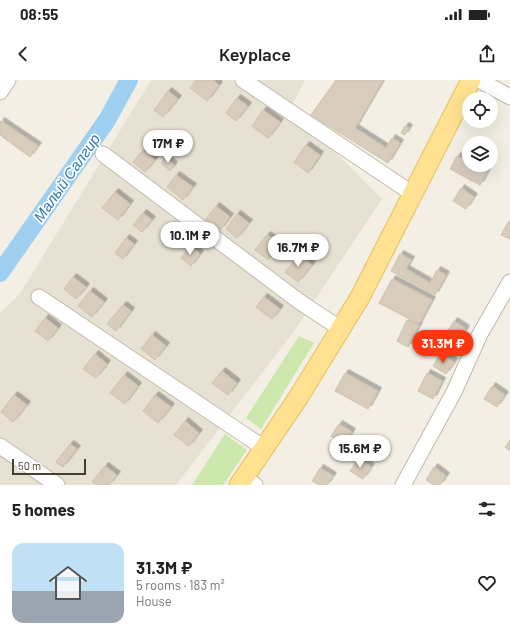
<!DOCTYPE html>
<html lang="en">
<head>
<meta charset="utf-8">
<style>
	:root { --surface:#fff; --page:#f2f2f2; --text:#222; --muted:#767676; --accent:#fe3710 }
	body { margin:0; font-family:Barlow,sans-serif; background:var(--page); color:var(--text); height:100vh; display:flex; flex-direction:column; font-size:15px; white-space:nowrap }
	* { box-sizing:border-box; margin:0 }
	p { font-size:13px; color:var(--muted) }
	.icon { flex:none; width:22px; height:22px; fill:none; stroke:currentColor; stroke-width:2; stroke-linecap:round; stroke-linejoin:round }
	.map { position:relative; height:405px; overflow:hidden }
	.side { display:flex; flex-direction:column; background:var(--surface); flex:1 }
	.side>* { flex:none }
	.tools { position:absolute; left:462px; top:12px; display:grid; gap:8px }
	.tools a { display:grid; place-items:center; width:36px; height:36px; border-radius:50%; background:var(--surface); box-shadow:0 4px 16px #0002; font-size:20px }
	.scale { position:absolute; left:12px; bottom:10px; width:74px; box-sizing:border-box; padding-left:4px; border:2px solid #453f34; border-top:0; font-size:11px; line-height:14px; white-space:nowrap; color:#453f34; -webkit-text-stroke:3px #fff; paint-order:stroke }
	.price { position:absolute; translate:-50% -34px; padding:0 9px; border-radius:14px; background:#fff; color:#222; font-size:13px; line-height:26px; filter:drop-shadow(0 1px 2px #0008) }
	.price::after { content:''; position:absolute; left:50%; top:24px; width:12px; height:9px; margin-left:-6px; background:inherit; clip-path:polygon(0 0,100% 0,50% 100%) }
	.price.on { background:var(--accent); color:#fff }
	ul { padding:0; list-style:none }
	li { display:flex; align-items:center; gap:12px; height:100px; padding:0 12px }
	li span { display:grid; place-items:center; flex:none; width:112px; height:80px; border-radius:12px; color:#555 }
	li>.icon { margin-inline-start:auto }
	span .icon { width:48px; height:48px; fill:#fffc; stroke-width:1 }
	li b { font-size:17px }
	h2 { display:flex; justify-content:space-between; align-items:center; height:48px; padding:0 12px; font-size:17px }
	.status { display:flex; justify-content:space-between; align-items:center; height:28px; padding:0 20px; background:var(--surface); direction:ltr }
	.status svg { height:11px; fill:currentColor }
	header { display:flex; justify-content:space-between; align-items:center; height:52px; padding:0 12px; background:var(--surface); font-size:18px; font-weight:600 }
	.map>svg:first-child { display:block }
</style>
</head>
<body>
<div class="status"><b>08:55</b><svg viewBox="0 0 49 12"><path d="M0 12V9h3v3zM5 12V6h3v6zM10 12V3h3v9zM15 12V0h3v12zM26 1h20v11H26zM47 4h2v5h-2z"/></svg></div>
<header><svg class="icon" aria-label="back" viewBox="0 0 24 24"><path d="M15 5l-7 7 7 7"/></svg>Keyplace<svg class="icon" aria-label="share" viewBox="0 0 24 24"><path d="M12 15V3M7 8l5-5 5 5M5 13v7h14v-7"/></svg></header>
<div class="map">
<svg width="510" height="405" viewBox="0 0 510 405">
	<defs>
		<filter id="shadow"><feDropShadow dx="3.5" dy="-3.5" stdDeviation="0" flood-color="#0004"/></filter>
	</defs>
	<rect width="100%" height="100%" fill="#f3efe5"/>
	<path fill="#e7e1d3" d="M151,0H305L291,27L382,119L295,250L176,405H0V233L19,215Z"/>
	<g fill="#cce8ac">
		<path d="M299,256L314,263L261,349L246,338Z"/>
		<path d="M225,354L247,370L223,405H192Z"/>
	</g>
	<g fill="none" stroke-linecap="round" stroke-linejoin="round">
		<path stroke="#9fcff1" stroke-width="18" d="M0,193L107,40L129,0"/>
	</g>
	<g fill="#d8cdbd" stroke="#cfc2ad" filter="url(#shadow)">
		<path d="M196,0H213L219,5L207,21L190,8Z"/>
		<path d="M336,0H383L355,48L386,68L392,58L400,63L388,83L311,35Z"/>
		<path d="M168,11L178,19L163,37L154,30Z"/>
		<path d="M237,18L248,26L236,41L226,33Z"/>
		<path d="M263,30L280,42L268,58L252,46Z"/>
		<path d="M1,41L38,66L30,77L0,55V42Z"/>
		<path d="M405,46L409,48L405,55L401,53Z"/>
		<path d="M306,65L320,75L308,93L294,82Z"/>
		<path d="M143,70L155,80L145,92L133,82Z"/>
		<path d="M457,76L469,82V85H474L487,92L480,105L450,89Z"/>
		<path d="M165,77L174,85L170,91L161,83Z"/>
		<path d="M176,95L193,107L183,120L167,107Z"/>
		<path d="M461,108L474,117L466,129L453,121Z"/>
		<path d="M115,112L130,124L118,140L102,128Z"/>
		<path d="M216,126L230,137L220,150L206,139Z"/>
		<path d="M143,133L152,140L142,152L133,145Z"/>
		<path d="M237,134L249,143L237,158L226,149Z"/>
		<path d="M509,141L510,142V159L501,155Z"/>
		<path d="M267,155L280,164L268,180L255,170Z"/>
		<path d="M126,158L134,164L123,179L115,173Z"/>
		<path d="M190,166L200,174L191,186L181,178Z"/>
		<path d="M400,174L411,180L406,189L430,203L437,190L446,195L435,215L391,191Z"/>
		<path d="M299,175L312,185L298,202L285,192Z"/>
		<path d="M73,197L86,207L76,219L64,209Z"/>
		<path d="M392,199L432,220L419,244L379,223Z"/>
		<path d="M90,211L104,222L92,237L78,226Z"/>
		<path d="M264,217L280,229L272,239L256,227Z"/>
		<path d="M123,225L131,231L116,251L107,244Z"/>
		<path d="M45,238L58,248L48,261L35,251Z"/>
		<path d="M407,240L419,245L408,267L397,261Z"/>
		<path d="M454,241L466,249L458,262L446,254Z"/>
		<path d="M152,255L166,266L155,280L141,269Z"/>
		<path d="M441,273L454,282L446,294L433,286Z"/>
		<path d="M95,274L107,284L96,298L83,289Z"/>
		<path d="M222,291L237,303L228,315L212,303Z"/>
		<path d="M345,293L378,311L368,329L335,311Z"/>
		<path d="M427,293L442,301L433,319L418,311Z"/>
		<path d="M124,295L138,306L125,324L110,313Z"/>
		<path d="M492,306L505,315L497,327L484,319Z"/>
		<path d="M14,315L27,325L13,342L1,332Z"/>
		<path d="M155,315L171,327L158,343L143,331Z"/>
		<path d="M185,341L199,353L189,366L174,355Z"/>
		<path d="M339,344L352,352L344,365L331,356Z"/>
		<path d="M510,360V371L505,367Z"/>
		<path d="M70,364L77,369L63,387L56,382Z"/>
		<path d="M358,379L371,387L363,399L350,391Z"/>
		<path d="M105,386L117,395L109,405H97L92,402Z"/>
		<path d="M434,387L446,396L440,405H434L426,400Z"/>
		<path d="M320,388L333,396L327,405H319L312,401Z"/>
	</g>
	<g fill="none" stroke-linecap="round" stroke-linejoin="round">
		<defs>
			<g id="minor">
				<path d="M243,0L413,114"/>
				<path d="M479,0L510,17"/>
				<path d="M0,12L8,0"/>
				<path d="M103,74L300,222L341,249"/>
				<path d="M39,217L264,368"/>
				<path d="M0,366L57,405"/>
				<path d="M244,398L255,405"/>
				<path d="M403,405L454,312L480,254L510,202"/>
			</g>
			<path id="major" d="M239,405L298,318L359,219L471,0"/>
		</defs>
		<use href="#minor" stroke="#c1b9aa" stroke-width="17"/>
		<use href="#major" stroke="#e6bf60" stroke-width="21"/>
		<use href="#minor" stroke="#fff" stroke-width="15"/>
		<use href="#major" stroke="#ffe191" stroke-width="19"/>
	</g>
	<g text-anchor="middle" stroke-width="3.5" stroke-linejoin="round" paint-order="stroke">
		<g font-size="15" font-style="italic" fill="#2b78b3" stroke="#fff">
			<text transform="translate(67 98) rotate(-55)" y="5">Малый Салгир</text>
		</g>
	</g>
</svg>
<div class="tools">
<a><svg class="icon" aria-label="locate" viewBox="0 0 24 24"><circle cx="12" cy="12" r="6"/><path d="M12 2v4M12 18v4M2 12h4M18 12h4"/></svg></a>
<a><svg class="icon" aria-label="layers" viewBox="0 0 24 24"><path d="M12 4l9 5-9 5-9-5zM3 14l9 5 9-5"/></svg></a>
</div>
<div class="scale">50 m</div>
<b class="price" style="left:168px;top:84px">17M ₽</b>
<b class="price" style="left:190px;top:176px">10.1M ₽</b>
<b class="price" style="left:298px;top:188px">16.7M ₽</b>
<b class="price on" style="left:443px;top:284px">31.3M ₽</b>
<b class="price" style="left:360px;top:389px">15.6M ₽</b>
</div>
<section class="side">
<h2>5 homes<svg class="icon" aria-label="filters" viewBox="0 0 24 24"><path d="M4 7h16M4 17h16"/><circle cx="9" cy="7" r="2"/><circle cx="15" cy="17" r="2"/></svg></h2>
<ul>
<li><span style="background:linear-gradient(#bfe0f5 60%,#9aa5b1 0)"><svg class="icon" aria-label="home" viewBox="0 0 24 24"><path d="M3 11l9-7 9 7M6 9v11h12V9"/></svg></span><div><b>31.3M ₽</b><p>5 rooms · 183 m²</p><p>House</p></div><svg class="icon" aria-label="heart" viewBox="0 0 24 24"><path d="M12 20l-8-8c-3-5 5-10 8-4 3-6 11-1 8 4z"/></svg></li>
</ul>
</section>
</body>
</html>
